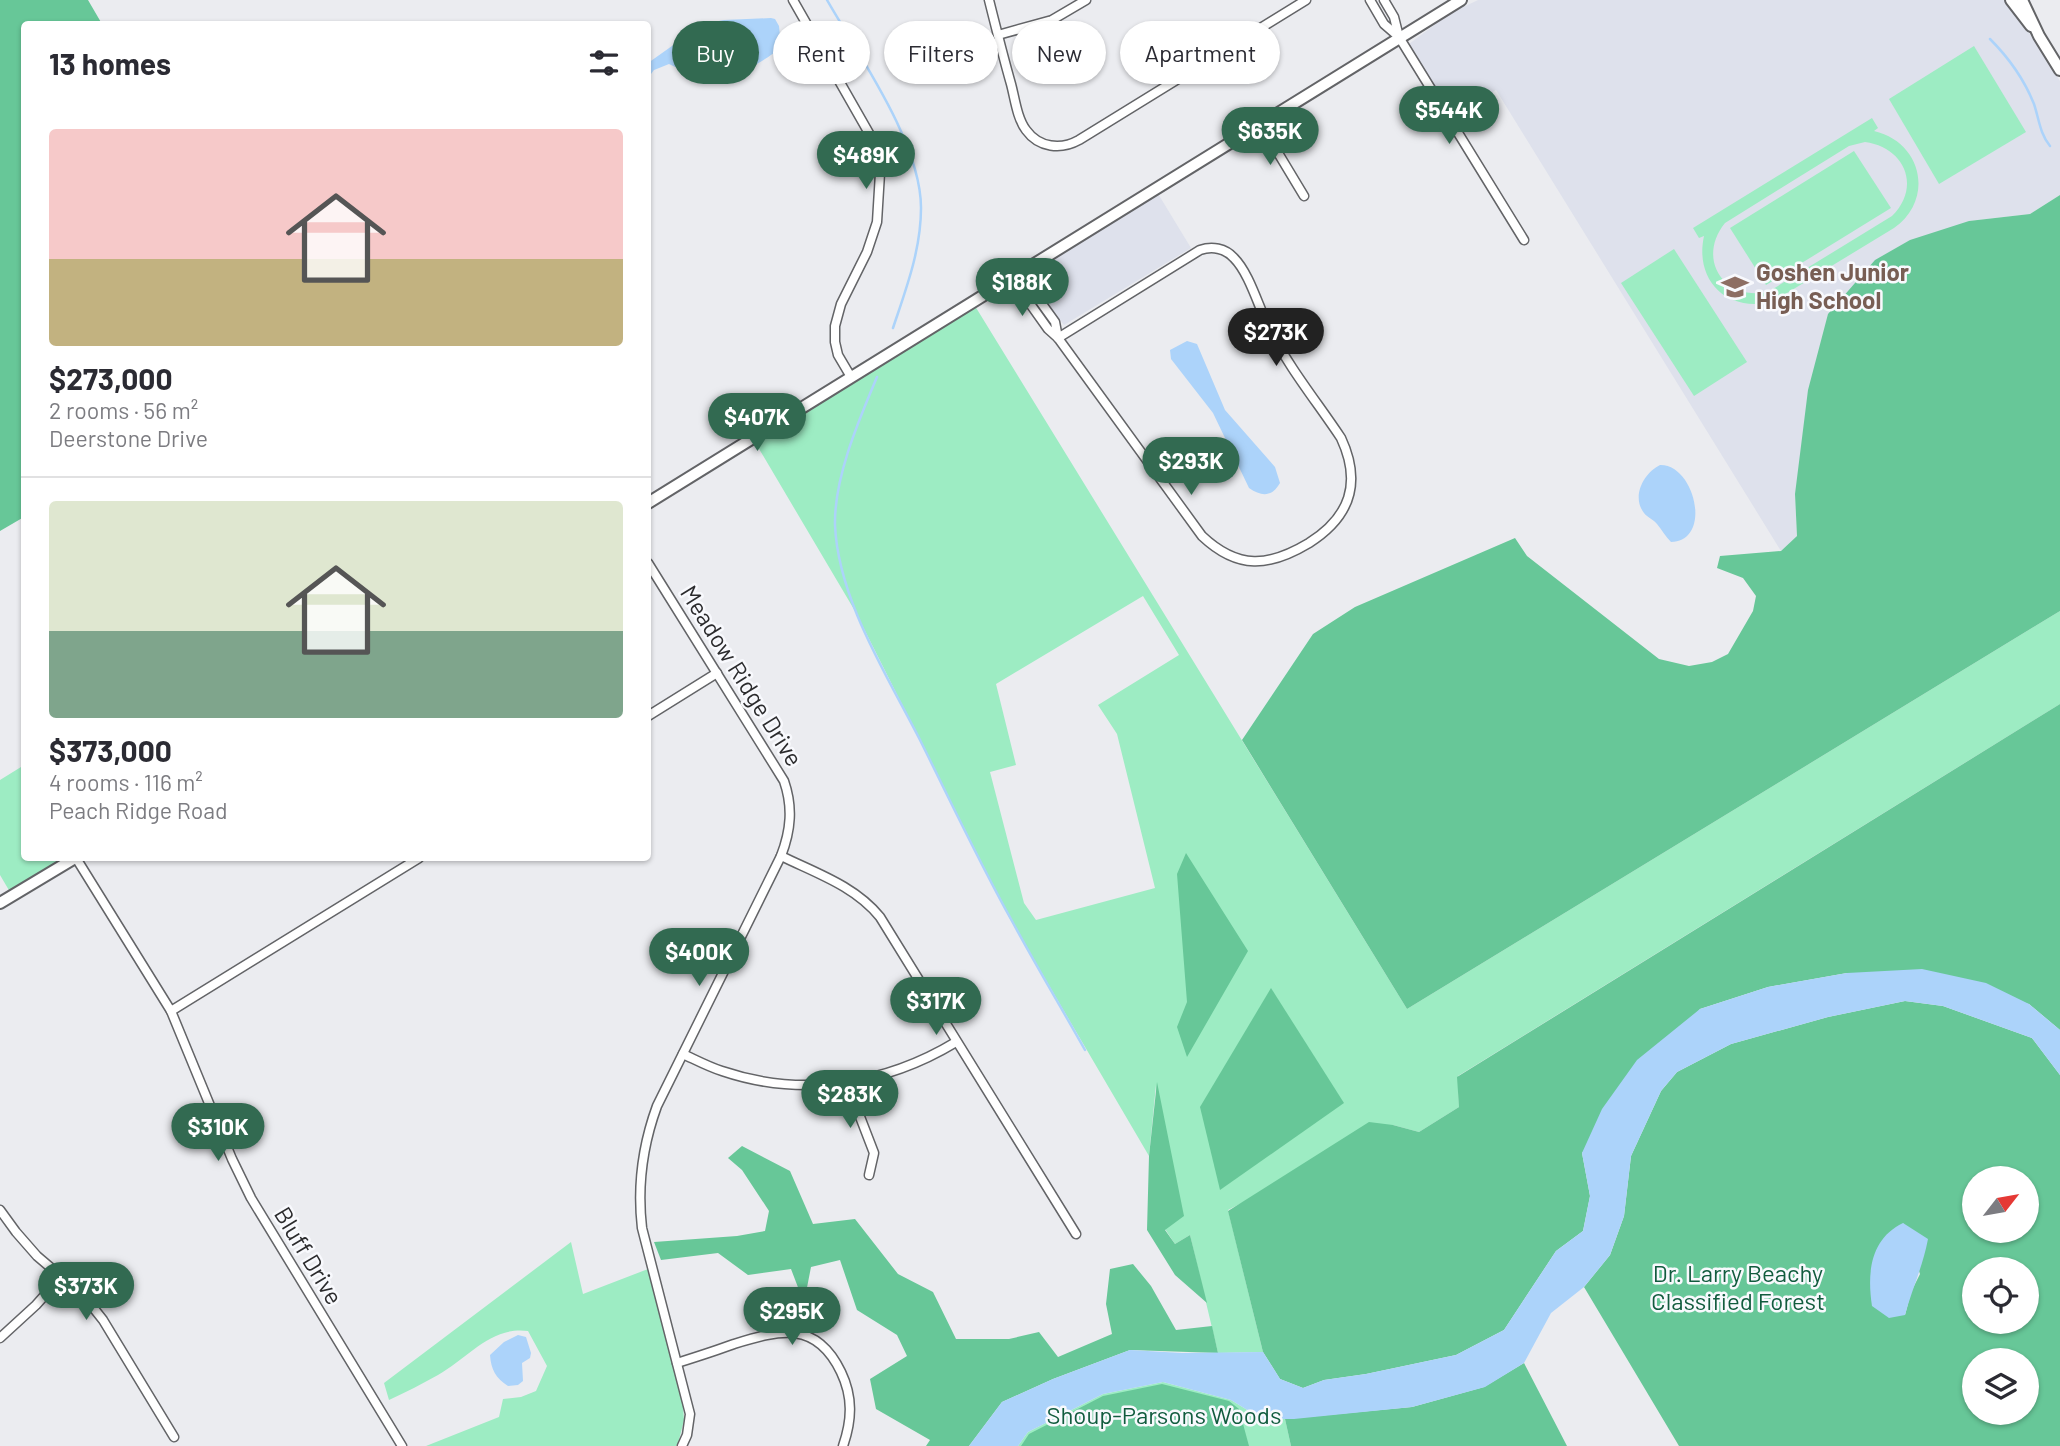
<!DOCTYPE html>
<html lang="en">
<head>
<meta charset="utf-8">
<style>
	:root { --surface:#fff; --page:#f7f7f7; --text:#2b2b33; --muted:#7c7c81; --line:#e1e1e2; --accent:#326a51 }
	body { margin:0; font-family:Barlow,sans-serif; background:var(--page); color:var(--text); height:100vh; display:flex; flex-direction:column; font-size:26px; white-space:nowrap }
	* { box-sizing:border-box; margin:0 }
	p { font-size:23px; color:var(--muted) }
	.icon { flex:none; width:38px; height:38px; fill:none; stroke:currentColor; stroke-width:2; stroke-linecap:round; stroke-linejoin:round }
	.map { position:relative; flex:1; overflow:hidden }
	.sheet { position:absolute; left:21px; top:21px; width:630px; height:840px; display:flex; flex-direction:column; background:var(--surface); border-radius:7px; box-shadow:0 2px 5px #0004 }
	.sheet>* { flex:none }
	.guide { position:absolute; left:672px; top:21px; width:665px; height:63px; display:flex; gap:14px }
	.needle { width:46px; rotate:59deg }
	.buttons { position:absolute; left:1962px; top:1166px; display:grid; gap:14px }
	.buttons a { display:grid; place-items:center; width:77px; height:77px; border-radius:50%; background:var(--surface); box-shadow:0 2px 5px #0004; font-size:35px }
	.price { position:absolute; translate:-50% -60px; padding:0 16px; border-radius:24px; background:var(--accent); color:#fff; font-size:23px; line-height:46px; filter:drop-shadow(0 2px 4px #0008) }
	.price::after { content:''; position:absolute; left:50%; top:42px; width:21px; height:16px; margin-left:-10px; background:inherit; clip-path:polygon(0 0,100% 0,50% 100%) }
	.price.current { background:#222; color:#fff }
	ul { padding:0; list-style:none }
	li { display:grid; align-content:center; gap:14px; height:371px; padding:0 28px }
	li+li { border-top:2px solid var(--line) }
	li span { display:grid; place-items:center; height:217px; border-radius:7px; color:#555 }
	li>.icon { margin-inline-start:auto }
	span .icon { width:126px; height:126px; fill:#fffc; stroke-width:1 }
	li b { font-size:30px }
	h2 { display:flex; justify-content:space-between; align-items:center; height:84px; padding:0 28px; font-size:30px }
	.pill { padding:0 24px; border-radius:32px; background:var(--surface); box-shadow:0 2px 5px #0004; font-size:24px; line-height:63px }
	.pill.current { background:var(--accent); color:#fff }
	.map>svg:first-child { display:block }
</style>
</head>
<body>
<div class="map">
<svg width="2060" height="1446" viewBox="0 0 2060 1446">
	<rect width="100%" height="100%" fill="#ebecf0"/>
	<g fill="#dee1ec">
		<path d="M1478,0H2008L2060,81V195L2030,214L1969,221L1795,494L1797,536L1781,551L1496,90L1452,116L1409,44L1449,14Z"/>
		<path d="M1157,192L1191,248L1064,325L1035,286L1039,271L1061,252Z"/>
	</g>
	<g fill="#9decc3" fill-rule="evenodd">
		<path d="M1974,46L2026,132L1939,184L1889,99Z"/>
		<path d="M1872,118L1878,128L1874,131C1922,142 1935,199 1894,228L1774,301C1729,314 1694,282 1704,236L1699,238L1693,228ZM1865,142C1904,147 1922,186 1892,216L1768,292C1724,301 1696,259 1725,223L1849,146Z"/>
		<path d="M1854,151L1891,208L1766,285L1730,228Z"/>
		<path d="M1674,249L1747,362L1694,396L1621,283Z"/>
		<path d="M975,306L1407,1009L2060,611V704L1458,1076L1459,1107L1419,1132L1393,1125L1228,1210L1263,1352L1218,1353L1190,1235L1175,1244L1165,1229L1156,1085L1149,1156L1010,919L855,611L755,442ZM1143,596L1179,655L1098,705L1117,734L1155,888L1036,920L1024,903L990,772L1016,765L996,684Z"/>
		<path d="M21,767L24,773V858H65L10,892L0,875V780Z"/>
		<path d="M571,1242L583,1294L648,1269L683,1406L684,1420L678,1444L676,1446H426L499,1417L503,1399L521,1397L536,1391L547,1366L528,1331C491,1326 468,1358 438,1375C422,1384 406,1392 389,1400L384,1383Z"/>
		<path d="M1163,1382L1231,1400L1262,1419H1285L1291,1446H1018L1028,1432L1103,1394Z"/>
	</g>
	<g fill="#67c798" fill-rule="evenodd">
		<path d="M0,0H88L102,24H24V517L0,531Z"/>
		<path d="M2060,195V611L1407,1009L1242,740L1313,634L1355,607L1515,538L1527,556L1659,659L1689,666L1712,662L1728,654L1753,611L1756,596L1743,578L1717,568L1720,556L1781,551L1797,536L1795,494L1808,390L1828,314L1875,260L1910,240L1969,221L2030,214Z"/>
		<path d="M2060,704V1030L2029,1004L1847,973L1768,987L1700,1009L1582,1153L1590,1196L1583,1231L1556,1251L1504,1330L1456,1355L1366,1374L1324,1380L1303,1388L1280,1379L1263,1352L1228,1211L1369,1122L1393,1125L1419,1132L1459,1107L1457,1077Z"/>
		<path d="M1186,853L1248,951L1187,1057L1177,1027L1187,1002L1177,874Z"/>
		<path d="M1271,988L1344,1103L1220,1190L1200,1107Z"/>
		<path d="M1905,1001L1943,1006L2032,1038L2060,1075V1446H1679L1584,1287L1610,1255L1624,1216L1631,1156L1661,1091L1677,1072L1731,1044L1828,1017ZM1974,1178H2026V1230H1974ZM1903,1223L1920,1274L1911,1292L1905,1315ZM1974,1269H2026V1321H1974ZM1974,1360H2026V1412H1974Z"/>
		<path d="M1157,1082L1184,1216L1165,1230L1175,1244L1190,1235L1207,1303L1175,1275L1147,1230L1149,1156Z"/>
		<path d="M742,1146L790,1171L813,1224L855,1219L898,1274L933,1292L956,1339H1009L1039,1332L1058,1357L1112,1334L1106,1304L1110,1269L1133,1264L1151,1286L1176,1330L1212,1326L1218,1353L1130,1350L1053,1379L1002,1402L969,1446H926L930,1440L876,1409L870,1379L907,1356L897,1335L857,1310L840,1260L811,1267L804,1303L791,1269L748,1275L718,1253L661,1260L654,1242L737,1236L765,1231L769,1211L742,1170L728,1158Z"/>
		<path d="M1524,1363L1567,1446H1291L1285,1419L1412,1407L1484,1387Z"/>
		<path d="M1162,1384L1229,1401L1239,1409L1249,1446H1021L1029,1434L1103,1396Z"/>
	</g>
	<g fill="#acd3fa">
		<path d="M771,18L775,19L779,26L781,47C771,57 737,77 723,80C711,82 680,70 669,64L654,70L648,78V63L703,24L724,20Z"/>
		<path d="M1187,341L1197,344L1225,410L1275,467L1280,483C1272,497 1262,497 1249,488L1213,413L1171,359L1170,350Z"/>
		<path d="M1660,465C1695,464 1713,541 1671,542C1665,536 1662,530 1657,524C1653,519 1647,517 1644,513C1631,496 1644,473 1660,465Z"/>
		<path d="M1922,969L1986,983L2029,1004L2060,1030V1075L2032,1038L1943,1006L1905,1001L1828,1017L1731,1044L1677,1072L1661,1091L1631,1156L1624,1216L1610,1255L1584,1287L1551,1313L1524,1363L1485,1387L1412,1407L1294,1419H1262L1231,1400L1163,1382L1103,1394L1028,1432L1018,1446H969L1002,1402L1053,1379L1130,1350L1182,1353L1263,1352L1280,1379L1303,1388L1324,1380L1366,1374L1456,1355L1504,1330L1556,1251L1583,1231L1590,1196L1582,1153L1602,1109L1637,1060L1700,1009L1768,987L1847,973Z"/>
		<path d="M1903,1223L1928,1239C1923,1266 1912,1289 1905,1315L1889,1318L1872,1306C1867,1273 1870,1239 1903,1223Z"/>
		<path d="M518,1335L526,1337L531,1353L530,1358L522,1363L523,1381L518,1385L508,1386C496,1378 491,1370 490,1355L504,1342Z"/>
	</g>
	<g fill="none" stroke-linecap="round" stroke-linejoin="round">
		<g stroke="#acd3fa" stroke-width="2.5">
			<path d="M827,0C859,56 921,143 921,208C921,250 906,289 893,328"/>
			<path d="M1990,39C2009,58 2024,79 2034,104C2039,119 2040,134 2050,146"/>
			<path d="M877,377C859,420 834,477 835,525C838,599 887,675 920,740C950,800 979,862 1012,921C1035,964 1061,1007 1085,1050"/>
		</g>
		<defs>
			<g id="street">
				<path d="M793,0L870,135L880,173L877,222L867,252L841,304L835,326V342L838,355L851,377"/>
				<path d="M989,0C996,28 1003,56 1011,84C1015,99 1017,118 1026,130C1039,148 1061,150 1079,140L1306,0"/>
				<path d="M1370,0L1384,24L1399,37L1524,240"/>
				<path d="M1384,0L1394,17L1399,37"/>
				<path d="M998,35L1052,20L1086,0"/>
				<path d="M1260,123L1304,196"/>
				<path d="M1019,272L1055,322L1058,338"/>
				<path d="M1011,277L1048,329L1058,338L1202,536C1238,570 1269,567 1309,543C1350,517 1362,483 1341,438C1317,402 1290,369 1270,330C1259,309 1250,274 1234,258C1225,248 1212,246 1200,250L1058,338"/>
				<path d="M648,563L784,781C793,807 791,830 781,856L657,1106C642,1147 637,1185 642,1228L690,1414L687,1435L682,1446"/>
				<path d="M648,716L717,673"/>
				<path d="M781,856C816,873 855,886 880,917L1076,1234"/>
				<path d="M76,858L171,1011L232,1159L251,1198L402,1446"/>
				<path d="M171,1011L419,858"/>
				<path d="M683,1054C696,1060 709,1067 722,1071C802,1098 885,1085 956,1042"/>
				<path d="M847,1083L874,1153L869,1175"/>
				<path d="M0,1210L16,1232L37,1256L84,1296L103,1320L174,1437"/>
				<path d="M0,1338L36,1305L62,1276"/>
				<path d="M677,1363C696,1357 715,1351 734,1344C780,1330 816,1320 841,1372C853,1397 852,1420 843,1446"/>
			</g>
			<g id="secondary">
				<path d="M2011,0L2031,26"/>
				<path d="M2022,0L2039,36L2060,70"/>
				<path d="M648,503L1461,0"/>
				<path d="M0,903L75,858"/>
			</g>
		</defs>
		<use href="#street" stroke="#636467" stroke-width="11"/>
		<use href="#secondary" stroke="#636467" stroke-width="14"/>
		<use href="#street" stroke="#fff" stroke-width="8"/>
		<use href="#secondary" stroke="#fff" stroke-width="10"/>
	</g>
	<defs>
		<symbol id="school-bare" viewBox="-9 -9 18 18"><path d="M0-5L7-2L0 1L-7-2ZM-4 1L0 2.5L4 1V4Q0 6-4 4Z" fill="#8d6e63" stroke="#f8f9fd" stroke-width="2.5" paint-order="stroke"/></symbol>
	</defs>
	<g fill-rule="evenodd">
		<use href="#school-bare" x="1716" y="268" width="38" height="38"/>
	</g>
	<g text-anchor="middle" stroke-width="5" stroke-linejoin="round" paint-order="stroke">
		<g font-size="24" font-weight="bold" fill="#785e54" stroke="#f8f9fd" text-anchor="start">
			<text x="1756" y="281">Goshen Junior<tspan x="1756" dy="28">High School</tspan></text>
		</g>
		<g font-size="24" fill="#2b2b2d" stroke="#f8f9fd">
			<text transform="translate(741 676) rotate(58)" y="8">Meadow Ridge Drive</text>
			<text transform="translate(308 1256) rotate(59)" y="8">Bluff Drive</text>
		</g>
		<g font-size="24" fill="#115c3e" stroke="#f8f9fd">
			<text x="1738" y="1282">Dr. Larry Beachy<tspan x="1738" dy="28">Classified Forest</tspan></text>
			<text x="1164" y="1424">Shoup-Parsons Woods</text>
		</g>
	</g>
</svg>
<div class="buttons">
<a><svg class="needle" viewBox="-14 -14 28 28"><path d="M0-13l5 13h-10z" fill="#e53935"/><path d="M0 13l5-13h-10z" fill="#7c7c81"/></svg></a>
<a><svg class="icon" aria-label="locate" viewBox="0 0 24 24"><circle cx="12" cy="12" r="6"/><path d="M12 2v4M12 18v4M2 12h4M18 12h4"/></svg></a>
<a><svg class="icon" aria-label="layers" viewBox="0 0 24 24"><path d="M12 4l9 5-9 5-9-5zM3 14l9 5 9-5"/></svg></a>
</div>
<b class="price" style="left:1449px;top:146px">$544K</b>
<b class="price" style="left:1270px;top:167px">$635K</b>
<b class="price" style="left:866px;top:191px">$489K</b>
<b class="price" style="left:1022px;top:318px">$188K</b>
<b class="price current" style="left:1276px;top:368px">$273K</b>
<b class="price" style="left:757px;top:453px">$407K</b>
<b class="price" style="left:1191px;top:497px">$293K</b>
<b class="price" style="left:699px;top:988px">$400K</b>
<b class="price" style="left:936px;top:1037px">$317K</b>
<b class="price" style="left:850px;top:1130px">$283K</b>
<b class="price" style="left:218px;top:1163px">$310K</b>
<b class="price" style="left:86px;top:1322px">$373K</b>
<b class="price" style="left:792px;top:1347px">$295K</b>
<div class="guide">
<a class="pill current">Buy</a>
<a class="pill">Rent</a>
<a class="pill">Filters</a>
<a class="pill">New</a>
<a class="pill">Apartment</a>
</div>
<section class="sheet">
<h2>13 homes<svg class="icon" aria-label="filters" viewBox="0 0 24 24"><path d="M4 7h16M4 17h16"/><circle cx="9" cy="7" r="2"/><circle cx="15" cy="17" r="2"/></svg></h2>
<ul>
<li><span style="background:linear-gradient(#f6c9c9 60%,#c2b280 0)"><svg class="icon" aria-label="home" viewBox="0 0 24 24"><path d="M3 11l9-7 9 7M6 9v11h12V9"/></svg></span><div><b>$273,000</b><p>2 rooms · 56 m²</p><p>Deerstone Drive</p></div></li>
<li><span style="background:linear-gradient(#dfe7d0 60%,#7fa58c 0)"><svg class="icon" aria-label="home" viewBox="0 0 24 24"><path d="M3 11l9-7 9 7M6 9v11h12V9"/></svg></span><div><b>$373,000</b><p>4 rooms · 116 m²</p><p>Peach Ridge Road</p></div></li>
</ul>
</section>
</div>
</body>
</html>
